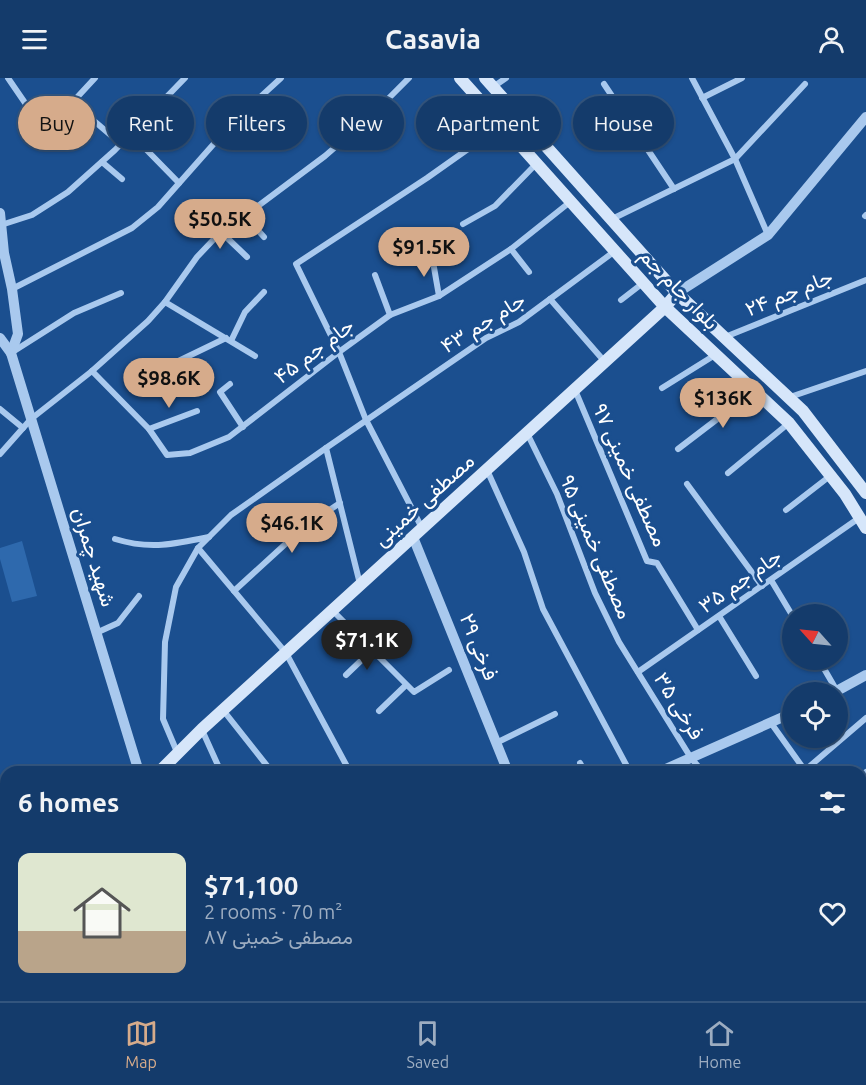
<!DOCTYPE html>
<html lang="en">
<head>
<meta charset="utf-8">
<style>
	:root { --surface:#143b6b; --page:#214673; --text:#f1f3f6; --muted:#9dadc1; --line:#33557e; --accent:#d6ab8b }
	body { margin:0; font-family:Ubuntu,Vazirmatn,sans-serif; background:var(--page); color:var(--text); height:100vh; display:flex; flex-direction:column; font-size:22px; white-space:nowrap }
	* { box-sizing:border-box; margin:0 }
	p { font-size:20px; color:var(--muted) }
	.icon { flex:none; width:33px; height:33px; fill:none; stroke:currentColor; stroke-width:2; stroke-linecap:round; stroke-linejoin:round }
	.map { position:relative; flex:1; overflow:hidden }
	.sheet { position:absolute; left:0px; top:688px; width:867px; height:236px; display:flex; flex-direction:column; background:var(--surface); border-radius:18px 18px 0 0; box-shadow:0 2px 4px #0004,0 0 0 2px var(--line) }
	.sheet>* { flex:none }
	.hud { position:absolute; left:18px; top:18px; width:831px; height:54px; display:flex; gap:12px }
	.needle { width:39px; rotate:297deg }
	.fabs { position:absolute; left:782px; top:526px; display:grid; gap:12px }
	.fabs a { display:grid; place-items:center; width:66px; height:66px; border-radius:50%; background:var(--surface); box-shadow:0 2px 4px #0004,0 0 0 2px var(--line); font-size:30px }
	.price { position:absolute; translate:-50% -51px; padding:0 14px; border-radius:21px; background:var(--accent); color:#111; font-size:20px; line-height:39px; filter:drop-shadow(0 2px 3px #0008) }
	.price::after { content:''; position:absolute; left:50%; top:36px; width:18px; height:14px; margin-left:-9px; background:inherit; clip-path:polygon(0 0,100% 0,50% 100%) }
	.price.active { background:#222; color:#fff }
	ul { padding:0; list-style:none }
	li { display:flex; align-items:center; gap:18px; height:150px; padding:0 18px }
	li+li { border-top:2px solid var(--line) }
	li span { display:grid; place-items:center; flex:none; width:168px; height:120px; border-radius:12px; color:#555 }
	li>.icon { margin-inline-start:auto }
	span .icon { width:72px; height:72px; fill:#fffc; stroke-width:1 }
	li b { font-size:26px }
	h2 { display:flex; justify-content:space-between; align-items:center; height:72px; padding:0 18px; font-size:26px }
	.tag { padding:0 21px; border-radius:27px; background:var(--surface); box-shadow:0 2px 4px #0004,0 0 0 2px var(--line); font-size:21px; line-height:54px }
	.tag.active { background:var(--accent); color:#111 }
	header { display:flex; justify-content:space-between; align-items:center; height:78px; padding:0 18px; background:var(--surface); font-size:27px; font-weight:700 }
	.dock { display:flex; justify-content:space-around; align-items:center; height:84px; border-top:2px solid var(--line); background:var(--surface); font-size:16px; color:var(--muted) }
	.dock a { display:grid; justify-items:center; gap:3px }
	.dock .active { color:var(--accent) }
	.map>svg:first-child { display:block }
</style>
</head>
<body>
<header><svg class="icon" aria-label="menu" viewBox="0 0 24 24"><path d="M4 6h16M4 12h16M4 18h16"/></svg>Casavia<svg class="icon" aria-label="person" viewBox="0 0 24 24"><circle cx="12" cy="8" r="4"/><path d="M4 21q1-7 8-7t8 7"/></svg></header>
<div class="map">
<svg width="866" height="923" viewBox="0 0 866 923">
	<rect width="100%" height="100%" fill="#1b4f8f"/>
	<path fill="#2e69ad" d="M22,463L37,518L12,524L0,481V470Z"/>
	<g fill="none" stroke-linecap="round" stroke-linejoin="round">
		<g stroke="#a9c9ee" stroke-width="6">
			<path d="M8,0L45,54L95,0"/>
			<path d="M692,0L735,81L768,157"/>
			<path d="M604,6L674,111"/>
			<path d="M493,9L506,0"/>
			<path d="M702,20L742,0"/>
			<path d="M72,24L121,66"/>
			<path d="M131,56L179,105"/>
			<path d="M102,84L122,101"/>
			<path d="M245,138L264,159"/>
			<path d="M865,138L866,137"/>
			<path d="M612,141L735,81L805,6"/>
			<path d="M463,146L495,128L536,86"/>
			<path d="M1,147L32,137L68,114L115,72L185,0"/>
			<path d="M222,155L247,179"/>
			<path d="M511,171L529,194"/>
			<path d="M432,178L439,218"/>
			<path d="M375,197L390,237"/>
			<path d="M12,211L132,150L158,129L234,43L281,0"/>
			<path d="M550,221L605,284"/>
			<path d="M621,222L643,205"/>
			<path d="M165,224L255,278"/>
			<path d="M725,259L866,202"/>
			<path d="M231,263L245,234L264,214"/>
			<path d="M11,275L74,235L121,215"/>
			<path d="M166,289L226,260"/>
			<path d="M92,293L149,351L167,377L190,375L229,359L339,274L390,237L439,218L511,171L570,124"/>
			<path d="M230,306L220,314L243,349"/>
			<path d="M662,310L715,277"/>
			<path d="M575,312L647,483L657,485L698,552"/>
			<path d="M790,319L866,293"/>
			<path d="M0,331L23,350"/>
			<path d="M149,351L197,333"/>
			<path d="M527,355L557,416L595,515L619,564L691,680L703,694"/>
			<path d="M326,370L360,506"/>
			<path d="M678,371L754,313"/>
			<path d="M0,376L31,341L92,293L148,243L165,224L197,179L215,160L325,78L372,37L409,0"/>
			<path d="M487,392L524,474L543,531L630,694"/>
			<path d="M728,395L789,345"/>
			<path d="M687,406L762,508"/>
			<path d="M786,432L830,398"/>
			<path d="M422,450L366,342L339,274L296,186L427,100L502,47"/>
			<path d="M115,461C151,472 173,466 209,459"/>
			<path d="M198,470L286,575L350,694"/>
			<path d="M771,502L792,537"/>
			<path d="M234,513L304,449L340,425"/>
			<path d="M333,533L414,614L449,592"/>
			<path d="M719,538L756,598"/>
			<path d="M96,555L118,545L139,518"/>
			<path d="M819,582L837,613"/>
			<path d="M638,594L859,440"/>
			<path d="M346,597L372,572"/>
			<path d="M223,632L272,694"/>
			<path d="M379,633L406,607"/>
			<path d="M771,645L806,694"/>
			<path d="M202,652L221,694"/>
			<path d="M496,665L555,636"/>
			<path d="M177,674L163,641L165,564L176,509L198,470L231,437L326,370L486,260L519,244L615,173"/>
			<path d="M580,685L585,694"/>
			<path d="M803,694L866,640"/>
			<path d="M861,698L866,694"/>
			<path d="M861,771L866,768"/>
			<path d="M0,811L6,820"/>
			<path d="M861,849L866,846"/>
			<path d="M0,915L6,923"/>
			<path d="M808,918L809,923"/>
			<path d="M100,923L104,918"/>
			<path d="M676,923L684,918"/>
		</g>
		<g stroke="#a9c9ee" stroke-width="10">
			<path d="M0,135L4,175L12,211L18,256L11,275L139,694"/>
			<path d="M677,215L768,157L866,39"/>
			<path d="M0,260L11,275"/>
			<path d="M413,459L508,694"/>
			<path d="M833,615L866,597"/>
			<path d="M659,694L792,635"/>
			<path d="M207,918L208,923"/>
			<path d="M492,918L494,923"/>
			<path d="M627,918L631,923"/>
			<path d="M296,923L302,918"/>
			<path d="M448,923L454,918"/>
		</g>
		<g stroke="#d6e6fa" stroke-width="12">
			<path d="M460,0L665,229L789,345L845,416L866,450"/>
			<path d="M485,0L677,215L803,333L866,415"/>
			<path d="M159,694L202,651L665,229L677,215"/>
			<path d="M0,837L6,831"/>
		</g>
	</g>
	<g text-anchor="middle" stroke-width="6" stroke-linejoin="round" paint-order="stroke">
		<g font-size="21" fill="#fff" stroke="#1b4f8f">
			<text transform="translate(679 211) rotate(46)" y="7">بلوار جام جم</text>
			<text transform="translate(789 215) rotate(-22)" y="7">جام جم ۲۴</text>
			<text transform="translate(483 245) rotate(-32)" y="7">جام جم ۴۳</text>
			<text transform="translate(314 273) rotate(-37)" y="7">جام جم ۴۵</text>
			<text transform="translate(630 397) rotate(66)" y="7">مصطفی خمینی ۹۷</text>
			<text transform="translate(424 422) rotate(-42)" y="7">مصطفی خمینی</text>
			<text transform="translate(596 469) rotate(67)" y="7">مصطفی خمینی ۹۵</text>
			<text transform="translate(94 479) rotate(73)" y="7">شهید چمران</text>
			<text transform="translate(740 503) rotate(-35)" y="7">جام جم ۳۵</text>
			<text transform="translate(479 569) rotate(68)" y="7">فرخی ۲۹</text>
			<text transform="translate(679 628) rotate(58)" y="7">فرخی ۳۵</text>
		</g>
	</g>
</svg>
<div class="fabs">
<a><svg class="needle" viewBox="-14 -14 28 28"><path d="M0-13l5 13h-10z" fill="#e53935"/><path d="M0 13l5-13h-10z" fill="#9dadc1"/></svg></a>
<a><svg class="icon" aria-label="locate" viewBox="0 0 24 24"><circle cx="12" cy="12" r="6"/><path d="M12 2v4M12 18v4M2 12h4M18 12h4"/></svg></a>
</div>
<b class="price" style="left:220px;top:172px">$50.5K</b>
<b class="price" style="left:424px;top:200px">$91.5K</b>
<b class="price" style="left:169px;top:331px">$98.6K</b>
<b class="price" style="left:723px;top:351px">$136K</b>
<b class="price" style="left:292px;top:476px">$46.1K</b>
<b class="price active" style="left:367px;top:593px">$71.1K</b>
<div class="hud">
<a class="tag active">Buy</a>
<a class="tag">Rent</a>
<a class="tag">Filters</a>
<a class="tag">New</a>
<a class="tag">Apartment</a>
<a class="tag">House</a>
</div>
<section class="sheet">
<h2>6 homes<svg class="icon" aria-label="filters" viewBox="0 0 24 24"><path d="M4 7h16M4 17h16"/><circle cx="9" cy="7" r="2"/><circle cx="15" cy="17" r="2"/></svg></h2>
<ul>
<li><span style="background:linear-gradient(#dfe7d0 65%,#b9a48a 0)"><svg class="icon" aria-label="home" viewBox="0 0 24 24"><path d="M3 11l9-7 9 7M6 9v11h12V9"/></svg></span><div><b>$71,100</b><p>2 rooms · 70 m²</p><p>مصطفی خمینی ۸۷</p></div><svg class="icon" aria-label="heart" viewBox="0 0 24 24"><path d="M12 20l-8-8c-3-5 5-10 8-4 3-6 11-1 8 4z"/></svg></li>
</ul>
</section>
</div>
<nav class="dock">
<a class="active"><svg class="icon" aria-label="map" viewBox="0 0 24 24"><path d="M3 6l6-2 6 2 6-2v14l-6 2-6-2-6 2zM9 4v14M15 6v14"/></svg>Map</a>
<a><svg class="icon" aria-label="saved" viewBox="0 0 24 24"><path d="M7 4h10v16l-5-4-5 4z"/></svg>Saved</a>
<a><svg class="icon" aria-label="home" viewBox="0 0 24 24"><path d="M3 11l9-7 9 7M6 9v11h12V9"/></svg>Home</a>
</nav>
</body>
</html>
